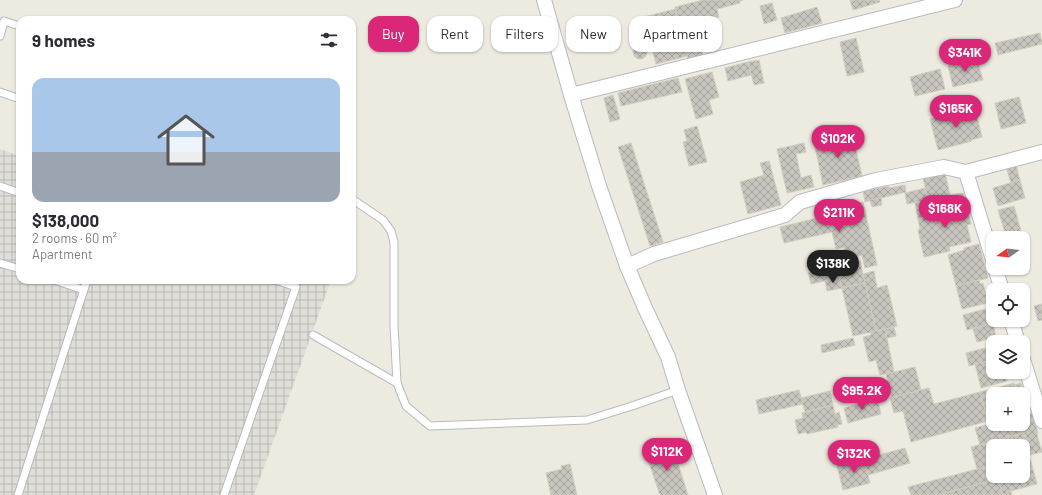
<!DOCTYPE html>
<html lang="en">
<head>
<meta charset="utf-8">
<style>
	:root { --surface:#fff; --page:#f2f2f3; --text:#2b2b33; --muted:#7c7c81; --line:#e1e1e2; --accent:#db2777 }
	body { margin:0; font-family:Barlow,sans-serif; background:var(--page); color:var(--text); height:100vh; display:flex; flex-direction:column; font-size:15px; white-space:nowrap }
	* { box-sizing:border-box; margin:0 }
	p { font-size:13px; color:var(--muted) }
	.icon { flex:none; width:22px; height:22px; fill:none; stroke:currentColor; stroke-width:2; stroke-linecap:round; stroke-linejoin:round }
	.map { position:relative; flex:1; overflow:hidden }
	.details { position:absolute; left:16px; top:16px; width:340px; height:268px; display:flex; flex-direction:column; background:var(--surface); border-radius:12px; box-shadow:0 1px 3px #0004 }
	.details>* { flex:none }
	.hud { position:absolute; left:368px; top:16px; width:380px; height:36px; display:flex; gap:8px }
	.needle { width:26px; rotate:256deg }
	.controls { position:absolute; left:986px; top:231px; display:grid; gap:8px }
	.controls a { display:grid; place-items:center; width:44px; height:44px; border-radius:8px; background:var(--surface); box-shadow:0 1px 3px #0004; font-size:20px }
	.price { position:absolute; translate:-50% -34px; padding:0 9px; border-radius:14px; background:var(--accent); color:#fff; font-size:13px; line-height:26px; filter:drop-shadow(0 1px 2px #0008) }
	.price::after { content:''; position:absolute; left:50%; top:24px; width:12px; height:9px; margin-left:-6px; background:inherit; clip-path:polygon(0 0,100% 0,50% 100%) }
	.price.on { background:#222; color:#fff }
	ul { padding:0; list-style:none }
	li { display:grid; align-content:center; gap:8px; height:212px; padding:0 16px }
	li+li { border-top:1px solid var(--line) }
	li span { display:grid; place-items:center; height:124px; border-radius:12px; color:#555 }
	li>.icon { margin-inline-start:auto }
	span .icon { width:72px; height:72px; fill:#fffc; stroke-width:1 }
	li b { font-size:17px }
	h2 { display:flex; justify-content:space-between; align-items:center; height:48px; padding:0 16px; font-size:17px }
	.tag { padding:0 14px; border-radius:12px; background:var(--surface); box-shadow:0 1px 3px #0004; font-size:14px; line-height:36px }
	.tag.on { background:var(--accent); color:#fff }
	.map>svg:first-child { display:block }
</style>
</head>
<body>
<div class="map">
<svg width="1042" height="495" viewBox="0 0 1042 495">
	<defs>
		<pattern id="industrial-grid" width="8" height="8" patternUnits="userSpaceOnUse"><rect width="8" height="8" fill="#e0ded8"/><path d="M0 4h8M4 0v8" fill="none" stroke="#b9b7b3"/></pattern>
		<pattern id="building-cross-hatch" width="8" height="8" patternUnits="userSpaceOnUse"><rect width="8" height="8" fill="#c7c5bd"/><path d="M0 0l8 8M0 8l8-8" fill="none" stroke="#a5a39d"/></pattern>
	</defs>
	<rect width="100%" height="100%" fill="#edebe0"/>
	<path fill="url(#industrial-grid)" d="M0,149L20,156V280H331L254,495H0Z"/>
	<g fill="url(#building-cross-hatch)" stroke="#d1cdbe">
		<path d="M703,0H743L740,1V3L717,9L719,17L696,23L702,46H701L703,55L688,59L675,7Z"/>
		<path d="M850,0H879L880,2L853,10Z"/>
		<path d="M772,3L777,20L764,24L760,6Z"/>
		<path d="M817,7L822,23L785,33L781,18Z"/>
		<path d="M675,9L678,21L647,29L644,17Z"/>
		<path d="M678,21L687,56L656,64L647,29Z"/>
		<path d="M1040,33L1042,44L998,55L995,43Z"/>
		<path d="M856,38L864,72L847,76L840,42Z"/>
		<circle cx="640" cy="52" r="7"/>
		<path d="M977,59L983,80L953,87L948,66Z"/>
		<path d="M759,60L764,83L754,85L748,62Z"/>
		<path d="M748,62L751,75L728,81L725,68Z"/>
		<path d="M940,69L945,89L915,96L910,77Z"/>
		<path d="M712,72L719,97L709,100L713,114L696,119L685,79Z"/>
		<path d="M678,78L682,92L621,106L618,93Z"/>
		<path d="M613,95L620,119L610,122L604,98Z"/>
		<path d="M1019,97L1026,123L1001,129L995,103Z"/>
		<path d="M975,109L982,137L971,140L972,141L938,150L930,119L964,110V112Z"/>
		<path d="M697,126L707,162L689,166L683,142L687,141L684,130Z"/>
		<path d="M852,133L862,176L823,185L814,142Z"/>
		<path d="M631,143L663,242L650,246L618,147Z"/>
		<path d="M804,143L806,152L796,154L801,178L811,175L814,187L787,193L777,149Z"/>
		<path d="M769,161L781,205L748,214L740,182L764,175L760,163Z"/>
		<path d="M1016,165L1020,180L1011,183L1006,167Z"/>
		<path d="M945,173L950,195L928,200L923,178Z"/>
		<path d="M1020,180L1025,198L998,206L993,188Z"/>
		<path d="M905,185L906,192L865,202L863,191L889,186V188Z"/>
		<path d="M925,188L928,200L907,204L905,193Z"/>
		<path d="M963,193L971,224L967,225L971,242L949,247L950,251L924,257L918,230L920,229L918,219L955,211L951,195Z"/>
		<path d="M881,198L882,205L872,207L870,200Z"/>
		<path d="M928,200L932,216L918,219L915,203Z"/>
		<path d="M863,202L877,265L865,268L862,255L847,259L844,247L836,249L832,232L784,243L780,227L851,210L850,205Z"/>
		<path d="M1014,206L1021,231L1006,236L998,210Z"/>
		<path d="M979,244L988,278L956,286L948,255L964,250V248Z"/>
		<path d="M1023,253H1024L1029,269L1009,275L1007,268H1023Z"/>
		<path d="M860,261L865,283L842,288L839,277L833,279L830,268Z"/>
		<path d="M830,268L833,279L811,284L808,273Z"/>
		<path d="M874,271L877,288L887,285L897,326L876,331L863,274Z"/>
		<path d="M839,277L842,288L827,291L825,281Z"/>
		<path d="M979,280L980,284L983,283L988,303L962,309L956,286Z"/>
		<path d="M865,283L876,331L853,336L842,288Z"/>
		<path d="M1042,304V320L1038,321L1034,306Z"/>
		<path d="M989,308L993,323L967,330L963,315Z"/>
		<path d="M993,323L996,337L977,342L973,329Z"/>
		<path d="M894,327L896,336L887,338L885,329Z"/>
		<path d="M885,329L894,372L880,375L876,360L869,362L863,337L871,335L870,332Z"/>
		<path d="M853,338L855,345L822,353L821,345Z"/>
		<path d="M993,346V360L969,366L966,353Z"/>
		<path d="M993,360V372H1005L1007,381L981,388L975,364Z"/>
		<path d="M915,367L921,390L892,398L886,374Z"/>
		<path d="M872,377L874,386L870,387L872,391L840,400L836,387Z"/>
		<path d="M1014,383L1017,394H993V420L988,421L980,392Z"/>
		<path d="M1021,383L1030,413L1023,415V394H1017L1014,385Z"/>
		<path d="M929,388L934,404L980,392L988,421L911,442L903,411L894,413L890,398Z"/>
		<path d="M799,390L803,404L759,414L756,400Z"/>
		<path d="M830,391L833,405L805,412L801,398Z"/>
		<path d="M869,401V403L878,401L881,414L848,423L844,408Z"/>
		<path d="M833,405L835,414L839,412L842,424L837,425L838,427L807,434L806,432L798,434L795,420L803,418L802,413Z"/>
		<path d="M1033,413L1038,434L1037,435L1042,452L1030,455L1022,424H1023V415Z"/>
		<path d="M993,423L1022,424L1024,433L980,445L975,428Z"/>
		<path d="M1024,433L1030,455L1023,457V446H993V465L977,469L971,447Z"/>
		<path d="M672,445L688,495H660L646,454Z"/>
		<path d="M905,448L910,463L868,475L864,459Z"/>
		<path d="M1030,458L1037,484L1011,491L1007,476H1023V459Z"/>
		<path d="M864,459L870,483L843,490L837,466Z"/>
		<path d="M570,464L577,495H551L546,473L562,469L561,466Z"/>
		<path d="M993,465V476H997L998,479L938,495H911L908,487Z"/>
		<path d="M997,476H1007L1012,495H1003Z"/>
		<path d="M998,479L1003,495H938Z"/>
	</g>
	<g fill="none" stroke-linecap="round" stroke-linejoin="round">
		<defs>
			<g id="lane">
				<path d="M0,36L4,21L16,25"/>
				<path d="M0,92L20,99"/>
				<path d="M0,186L20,193"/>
				<path d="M352,199L383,220L391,231L394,242V325L397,383L406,406L430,426L587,420L632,406L678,390"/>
				<path d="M0,263L20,269"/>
				<path d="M54,280L84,290"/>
				<path d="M313,335L397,383"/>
				<path d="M18,495L87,280"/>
				<path d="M224,495L296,287L276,280"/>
			</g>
			<g id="street">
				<path d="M544,0L571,95L599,186L627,266L645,308L668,357L678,390L715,495"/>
				<path d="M571,95L955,0"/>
				<path d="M966,172L993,260"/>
				<path d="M627,266L654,254L785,215L800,202L876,180L944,167L966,172L1042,152"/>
				<path d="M995,268L1002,290"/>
				<path d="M1011,320L1018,342"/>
				<path d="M1023,359L1042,421"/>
			</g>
		</defs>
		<use href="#lane" stroke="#b8bac0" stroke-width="9"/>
		<use href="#street" stroke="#b8bac0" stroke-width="16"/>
		<use href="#lane" stroke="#fff" stroke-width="7"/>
		<use href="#street" stroke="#fff" stroke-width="14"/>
	</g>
</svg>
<div class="controls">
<a><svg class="needle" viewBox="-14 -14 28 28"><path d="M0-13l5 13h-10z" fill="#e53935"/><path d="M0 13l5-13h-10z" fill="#7c7c81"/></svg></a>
<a><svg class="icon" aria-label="locate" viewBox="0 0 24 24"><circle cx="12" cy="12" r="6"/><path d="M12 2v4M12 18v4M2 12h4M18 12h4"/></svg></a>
<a><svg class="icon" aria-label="layers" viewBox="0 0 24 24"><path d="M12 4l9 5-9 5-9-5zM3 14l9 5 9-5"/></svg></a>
<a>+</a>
<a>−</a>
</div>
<b class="price" style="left:965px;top:73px">$341K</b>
<b class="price" style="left:956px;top:129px">$165K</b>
<b class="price" style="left:838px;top:159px">$102K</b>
<b class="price" style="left:945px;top:229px">$168K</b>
<b class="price" style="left:839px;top:233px">$211K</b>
<b class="price on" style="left:833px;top:284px">$138K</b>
<b class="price" style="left:862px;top:411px">$95.2K</b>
<b class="price" style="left:667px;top:472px">$112K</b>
<b class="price" style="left:854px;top:474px">$132K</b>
<div class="hud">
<a class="tag on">Buy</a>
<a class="tag">Rent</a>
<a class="tag">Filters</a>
<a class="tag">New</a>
<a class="tag">Apartment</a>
</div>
<section class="details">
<h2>9 homes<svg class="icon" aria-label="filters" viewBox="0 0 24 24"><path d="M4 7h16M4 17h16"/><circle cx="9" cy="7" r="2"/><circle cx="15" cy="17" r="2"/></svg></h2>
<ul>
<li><span style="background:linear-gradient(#a9c7e8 60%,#9aa5b1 0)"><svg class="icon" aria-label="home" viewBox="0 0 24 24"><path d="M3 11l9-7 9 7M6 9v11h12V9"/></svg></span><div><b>$138,000</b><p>2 rooms · 60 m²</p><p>Apartment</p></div></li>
</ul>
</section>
</div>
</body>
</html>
